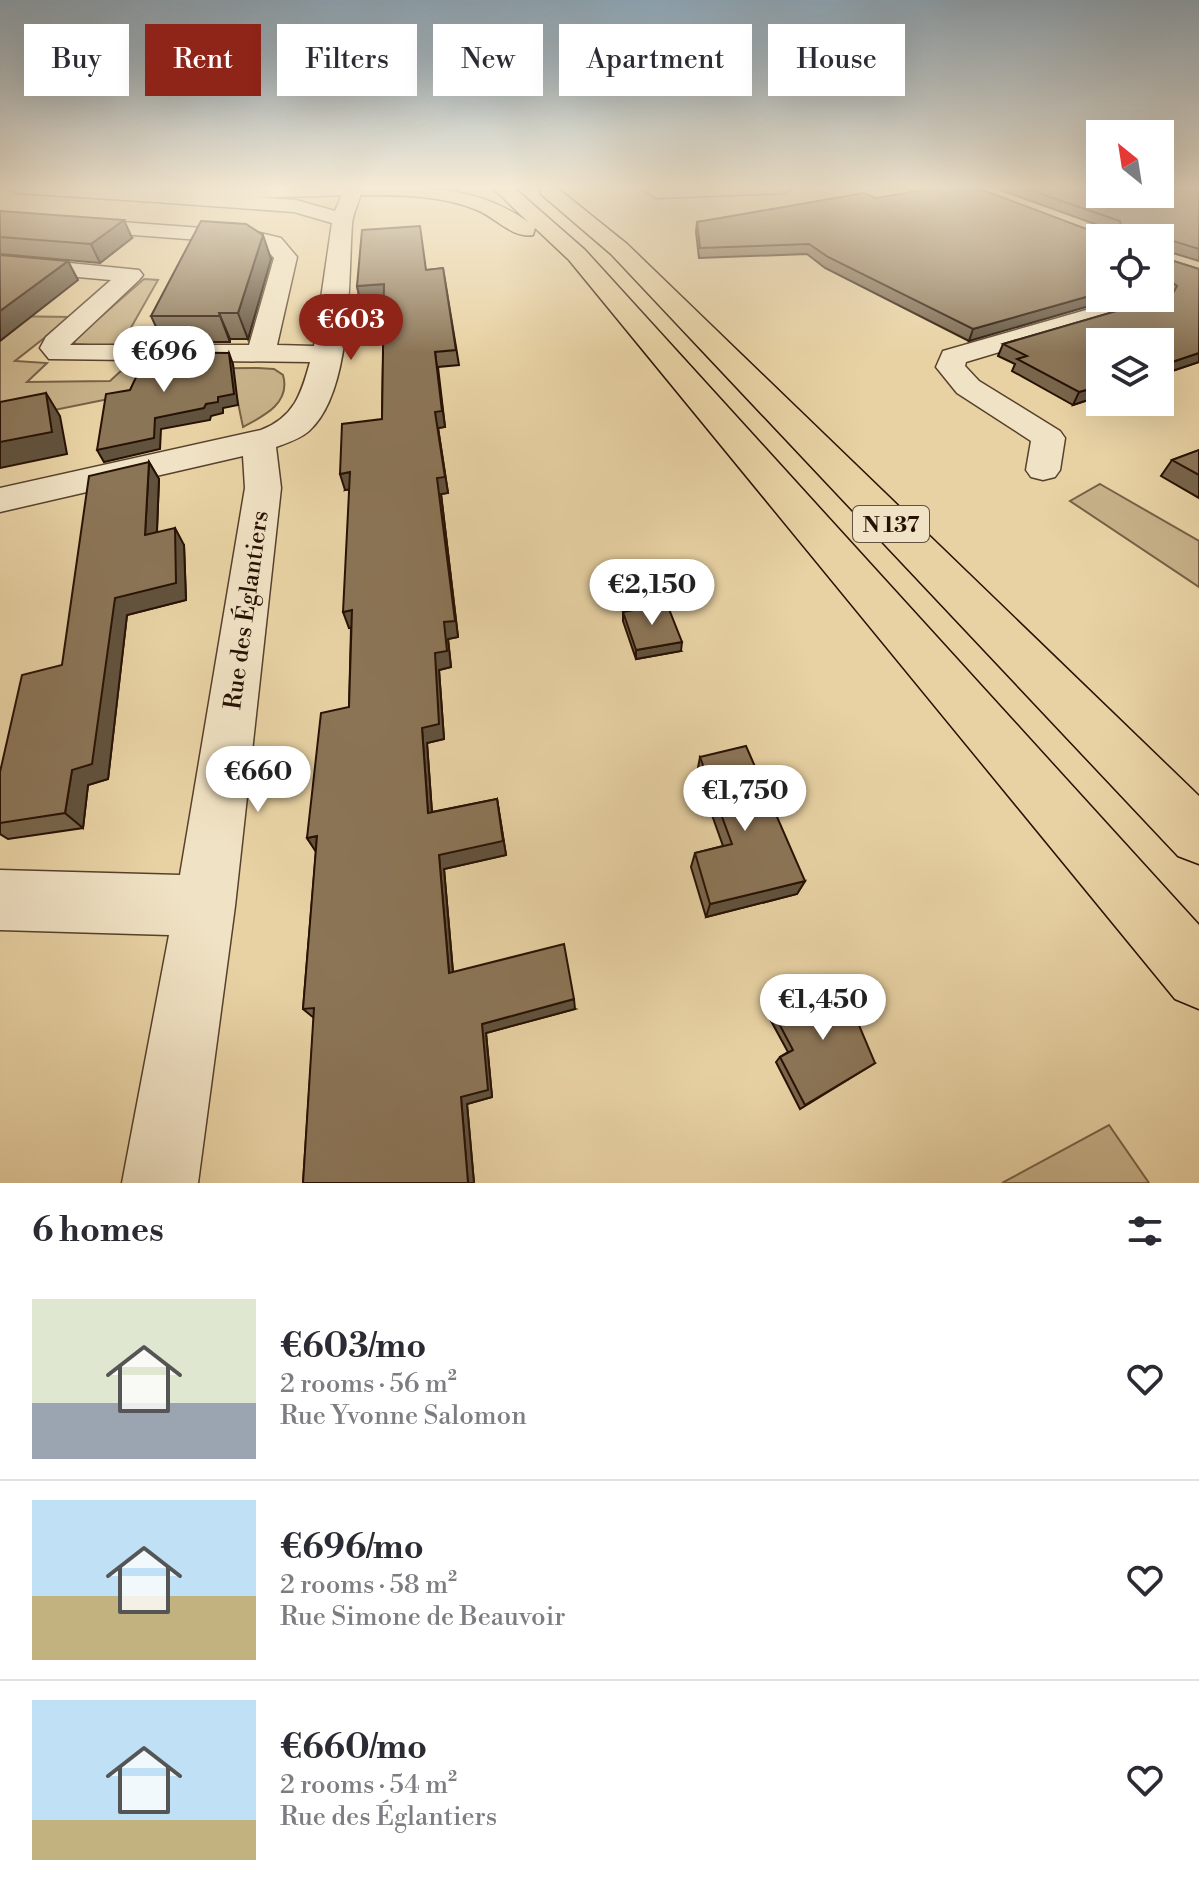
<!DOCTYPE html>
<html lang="en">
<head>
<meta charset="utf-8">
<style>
	:root { --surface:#fff; --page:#f2f2f3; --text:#2b2b33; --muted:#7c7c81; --line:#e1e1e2; --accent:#8f2418 }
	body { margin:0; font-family:"Libre Bodoni",serif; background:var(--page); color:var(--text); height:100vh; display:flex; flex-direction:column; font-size:30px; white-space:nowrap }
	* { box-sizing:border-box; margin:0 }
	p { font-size:26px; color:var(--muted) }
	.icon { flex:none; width:44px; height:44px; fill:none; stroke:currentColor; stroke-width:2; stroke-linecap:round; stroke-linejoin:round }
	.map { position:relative; height:1183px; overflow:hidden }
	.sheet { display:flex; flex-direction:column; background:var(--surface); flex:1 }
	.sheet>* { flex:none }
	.guide { position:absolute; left:24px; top:24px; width:1152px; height:72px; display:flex; gap:16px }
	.needle { width:52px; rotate:330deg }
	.fabs { position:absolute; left:1086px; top:120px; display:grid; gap:16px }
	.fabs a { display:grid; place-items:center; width:88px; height:88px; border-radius:0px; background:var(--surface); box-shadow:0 8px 32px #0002; font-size:40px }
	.price { position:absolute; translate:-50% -68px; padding:0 18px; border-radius:28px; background:#fff; color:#222; font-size:26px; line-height:52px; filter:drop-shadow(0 2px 4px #0008) }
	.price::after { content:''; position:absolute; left:50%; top:48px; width:24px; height:18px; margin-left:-12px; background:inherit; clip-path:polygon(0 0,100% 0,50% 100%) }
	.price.on { background:var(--accent); color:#fff }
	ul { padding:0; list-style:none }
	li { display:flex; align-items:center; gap:24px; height:200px; padding:0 32px }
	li+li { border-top:2px solid var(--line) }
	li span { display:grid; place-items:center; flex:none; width:224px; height:160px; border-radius:0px; color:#555 }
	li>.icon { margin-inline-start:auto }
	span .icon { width:96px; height:96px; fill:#fffc; stroke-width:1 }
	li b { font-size:34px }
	h2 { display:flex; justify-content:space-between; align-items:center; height:96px; padding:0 32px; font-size:34px }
	.tag { padding:0 28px; border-radius:0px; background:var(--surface); box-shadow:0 8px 32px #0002; font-size:28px; line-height:72px }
	.tag.on { background:var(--accent); color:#fff }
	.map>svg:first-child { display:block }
</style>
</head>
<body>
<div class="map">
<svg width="1199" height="1183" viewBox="0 0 1199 1183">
	<rect width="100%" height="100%" fill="#e8d2a4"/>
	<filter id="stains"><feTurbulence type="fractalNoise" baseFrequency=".0025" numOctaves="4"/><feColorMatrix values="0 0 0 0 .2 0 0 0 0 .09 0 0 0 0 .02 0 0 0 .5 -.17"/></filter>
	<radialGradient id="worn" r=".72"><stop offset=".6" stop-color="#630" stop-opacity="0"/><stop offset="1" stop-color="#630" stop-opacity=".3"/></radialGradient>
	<g fill="#c7b189" stroke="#776146" stroke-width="2">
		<path d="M144,279L158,280L120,347L75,344L74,340Z"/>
		<path d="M0,316L71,317L15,361L47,363L27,382L110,381L123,369L258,368L274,369L283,375C291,403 264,416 243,427L232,374L0,421Z"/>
		<path d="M1100,484L1199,541V587L1070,501Z"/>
		<path d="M1109,1125L1149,1183H1002Z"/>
	</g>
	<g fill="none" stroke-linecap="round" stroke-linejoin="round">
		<defs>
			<g id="minor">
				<path d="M345,187L362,189C360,201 353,212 352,224C348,280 353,391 309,431C300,439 287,443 276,447L281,488L235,906L198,1183H122L169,935L0,930V870L180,875L245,488L243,456L0,512V488L261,430C294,417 301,395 310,362L49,359L40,348L46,337L111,280L0,270V256L139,270L143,275L139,280L70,345H249L274,258L265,248L254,244L0,225V213L256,232L281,238L297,257L277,345L314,346L332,223L294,212L141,201L132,195L141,189L296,200L335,211Z"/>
				<path d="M654,187H794L785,193L656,198L647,192Z"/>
				<path d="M1160,292L1167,298L1164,303L966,362L965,366L979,381L1060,431L1065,438L1060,470L1055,477L1043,480L1031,477L1026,470L1031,441L957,393L936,367L943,351L1128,298H1160Z"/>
			</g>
			<path id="tertiary" d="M7,187H361L363,189L353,195L141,201L17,193Z"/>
			<g id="trunk">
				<path d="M345,187C410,187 473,182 528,222L492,187H513L585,250L1199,925V1009L1175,999L569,260L535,228L533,235C513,239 495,217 477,210C438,194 395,195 353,195L346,193Z"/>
				<path d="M540,187H556L627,244L1199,796V864L1178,856L611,254L541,194Z"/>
			</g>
		</defs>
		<use href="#minor" stroke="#57412c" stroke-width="3"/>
		<use href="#tertiary" stroke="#57412c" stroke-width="3"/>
		<use href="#trunk" stroke="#271104" stroke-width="3"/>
		<use href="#minor" fill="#f0e2c4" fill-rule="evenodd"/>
		<use href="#tertiary" fill="#f0e2c4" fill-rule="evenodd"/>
		<use href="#trunk" fill="#e8d2a4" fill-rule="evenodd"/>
	</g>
	<g fill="#78654b" stroke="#271104" stroke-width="2">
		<path d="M998,187H1199V261L1163,250L1164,258L1199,269V362L1160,375V342H1100V396L1073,405L1012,371L1015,364L998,356L1003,344L1168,296L1162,290H1160V238L969,341L825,268L807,254L699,258L696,232L697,222L876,198L1105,236L1112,230L997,189Z"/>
		<path d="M0,211L132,238L100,263L0,254Z"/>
		<path d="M271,259L248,339H230V342H163L151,316Z"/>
		<path d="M443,268L459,365L438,367L445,427L438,428L448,493L441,494L458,637L448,639L451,667L439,670L444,739L427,743L432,812L497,799L506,855L444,869L453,972L575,1009L486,1033L492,1097L467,1104L474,1183H303L314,1018L303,1009L316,851L307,838L349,707L351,628H349V489L345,490L382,419L384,298L360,300L357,286L427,270Z"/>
		<path d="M1199,450V498L1161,476L1172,460Z"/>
		<path d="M149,462L159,479L157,532L184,545L186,600L127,615L108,779L88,785L83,828L8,839L0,834V772L62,665Z"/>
		<path d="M623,612L681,651L636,659L623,621Z"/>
		<path d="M700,757L805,881L797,894L706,917L691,867L695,853L723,846L697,773Z"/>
		<path d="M774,1014L875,1063L800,1109L776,1062L780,1057L788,1052L770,1019Z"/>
	</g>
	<g fill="#61523d" stroke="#271104" stroke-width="2">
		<path d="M124,220L132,238L100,263L91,244Z"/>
		<path d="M263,235L271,259L248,339L238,313Z"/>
		<path d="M68,261L78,280L0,341V311Z"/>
		<path d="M384,284L387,298L360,300L357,286Z"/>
		<path d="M1100,293V298H1117L969,341L973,329Z"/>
		<path d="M219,313L230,339V342L220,316Z"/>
		<path d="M435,352L445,427L438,428L448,493L441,494L458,637L448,639L451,667L439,670L444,739L427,743L433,827L428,813L422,728L435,653L444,622L437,478L435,412Z"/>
		<path d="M229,353L233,364L238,405L223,408V413L211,416L210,420L161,429L160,449L104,462L97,450L155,418L206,404L218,397Z"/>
		<path d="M1199,353V362L1160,375V366Z"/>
		<path d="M1100,386V396L1073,405L1079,392Z"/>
		<path d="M46,393L60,416L67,454L0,468V442Z"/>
		<path d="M149,462L159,479L156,552L145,535Z"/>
		<path d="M350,472L355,489L345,490L340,474Z"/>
		<path d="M175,528L184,545L186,600L127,615L108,779L88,785L83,828L65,813L72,770L115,598Z"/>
		<path d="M352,610L358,626L349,628L343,612Z"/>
		<path d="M682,642L681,651L636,659V650Z"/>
		<path d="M497,799L506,855L444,869L454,984L449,973L439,855Z"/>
		<path d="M317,836L316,852L307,838Z"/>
		<path d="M805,881L797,894L706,917L710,904Z"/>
		<path d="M574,999L575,1009L486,1033L492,1097L467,1104L474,1183H468L461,1097L482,1024Z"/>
	</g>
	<g fill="#8b7557" stroke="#271104" stroke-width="2">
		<path d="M941,187H950L955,189L975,187L1105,236L1108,231L1122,230L1120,221L1021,187H1100V194H1160V187H1199V249L1167,239L1163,242L1164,258L1199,269V353L1160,366V342H1100V386L1079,392L1017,359L1027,356L1003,344L1172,295L1177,286L1168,279H1164L1163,284H1160V238H1100V293L973,329L828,257L809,244L700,248L697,222L864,193L876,198Z"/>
		<path d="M0,211L124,220L91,244L0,237Z"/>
		<path d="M201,221L246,224L263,235L238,313H219L220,316H151Z"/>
		<path d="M420,226L426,270L443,268L456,350L435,352L442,411L435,412L445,477L437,478L455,621L444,622L447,651L435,653L439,724L422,728L428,813L497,799L503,841L439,855L449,973L564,944L574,999L482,1024L488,1090L461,1097L468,1183H303L314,1008L303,1009L317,836L307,838L321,713L349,707L352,610L343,612L350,472L340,474L342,424L382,419L384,284L357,286L362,230Z"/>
		<path d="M0,255L68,261L0,311Z"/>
		<path d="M148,352L229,353L234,394L218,397V402L206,404L204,408L155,418L154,438L97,450L106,394L130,390Z"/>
		<path d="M46,393L52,432L0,442V402Z"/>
		<path d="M1199,450V475L1172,460Z"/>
		<path d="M149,462L145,535L175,528L176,583L115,598L92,764L72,770L65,813L0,823V772L22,675L62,665L89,476Z"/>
		<path d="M667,604L682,642L636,650L623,612Z"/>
		<path d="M746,746L805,881L710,904L695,853L732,844L700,757Z"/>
		<path d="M839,978L875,1063L805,1105L780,1057L793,1050L774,1014Z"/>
	</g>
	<linearGradient id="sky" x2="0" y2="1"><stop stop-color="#8da6b7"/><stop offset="0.53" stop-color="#f5ebd6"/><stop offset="1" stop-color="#f5ebd6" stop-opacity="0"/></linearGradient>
	<rect width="1199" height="353" fill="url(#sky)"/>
	<g text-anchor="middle" stroke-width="6" stroke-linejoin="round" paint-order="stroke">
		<rect fill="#f0e2c4" stroke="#63503e" stroke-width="2" x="853" y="506" width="76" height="36" rx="6"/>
		<g font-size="22" font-weight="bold" fill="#271104">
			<text x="891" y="532">N 137</text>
		</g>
		<g font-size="24" fill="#271104" stroke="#f0e2c4">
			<text transform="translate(246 610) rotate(-82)" y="8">Rue des Églantiers</text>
		</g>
	</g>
	<rect width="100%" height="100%" filter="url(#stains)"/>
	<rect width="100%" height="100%" fill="url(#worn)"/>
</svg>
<div class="fabs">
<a><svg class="needle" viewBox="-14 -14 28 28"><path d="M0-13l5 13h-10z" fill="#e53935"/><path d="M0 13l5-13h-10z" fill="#7c7c81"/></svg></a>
<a><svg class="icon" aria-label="locate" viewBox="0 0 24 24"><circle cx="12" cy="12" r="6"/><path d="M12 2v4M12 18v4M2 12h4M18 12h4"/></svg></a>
<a><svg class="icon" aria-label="layers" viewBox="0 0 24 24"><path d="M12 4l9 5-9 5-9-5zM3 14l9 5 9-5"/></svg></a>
</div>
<b class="price on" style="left:351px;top:362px">€603</b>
<b class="price" style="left:164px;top:394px">€696</b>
<b class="price" style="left:652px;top:627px">€2,150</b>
<b class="price" style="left:258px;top:814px">€660</b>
<b class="price" style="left:745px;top:833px">€1,750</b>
<b class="price" style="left:823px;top:1042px">€1,450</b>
<div class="guide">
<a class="tag">Buy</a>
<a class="tag on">Rent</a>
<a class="tag">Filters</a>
<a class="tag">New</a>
<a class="tag">Apartment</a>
<a class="tag">House</a>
</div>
</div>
<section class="sheet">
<h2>6 homes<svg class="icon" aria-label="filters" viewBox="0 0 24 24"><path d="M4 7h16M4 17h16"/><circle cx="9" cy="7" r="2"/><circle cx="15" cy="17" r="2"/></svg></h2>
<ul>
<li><span style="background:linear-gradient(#dfe7d0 65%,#9aa5b1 0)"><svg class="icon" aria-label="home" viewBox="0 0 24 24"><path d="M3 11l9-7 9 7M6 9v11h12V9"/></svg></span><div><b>€603/mo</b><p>2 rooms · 56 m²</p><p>Rue Yvonne Salomon</p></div><svg class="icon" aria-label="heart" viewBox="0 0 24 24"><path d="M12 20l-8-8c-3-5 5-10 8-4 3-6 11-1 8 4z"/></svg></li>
<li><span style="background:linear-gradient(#bfe0f5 60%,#c2b280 0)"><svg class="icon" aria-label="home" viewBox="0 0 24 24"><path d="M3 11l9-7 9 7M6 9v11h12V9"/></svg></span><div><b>€696/mo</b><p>2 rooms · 58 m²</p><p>Rue Simone de Beauvoir</p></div><svg class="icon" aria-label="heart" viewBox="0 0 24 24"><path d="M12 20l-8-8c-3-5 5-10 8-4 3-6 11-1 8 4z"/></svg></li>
<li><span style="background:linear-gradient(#bfe0f5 75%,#c2b280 0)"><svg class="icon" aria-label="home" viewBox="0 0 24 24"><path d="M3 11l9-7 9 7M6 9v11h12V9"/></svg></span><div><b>€660/mo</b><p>2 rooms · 54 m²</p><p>Rue des Églantiers</p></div><svg class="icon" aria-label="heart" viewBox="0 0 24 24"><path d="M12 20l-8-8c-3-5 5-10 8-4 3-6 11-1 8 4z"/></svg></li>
</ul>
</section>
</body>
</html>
